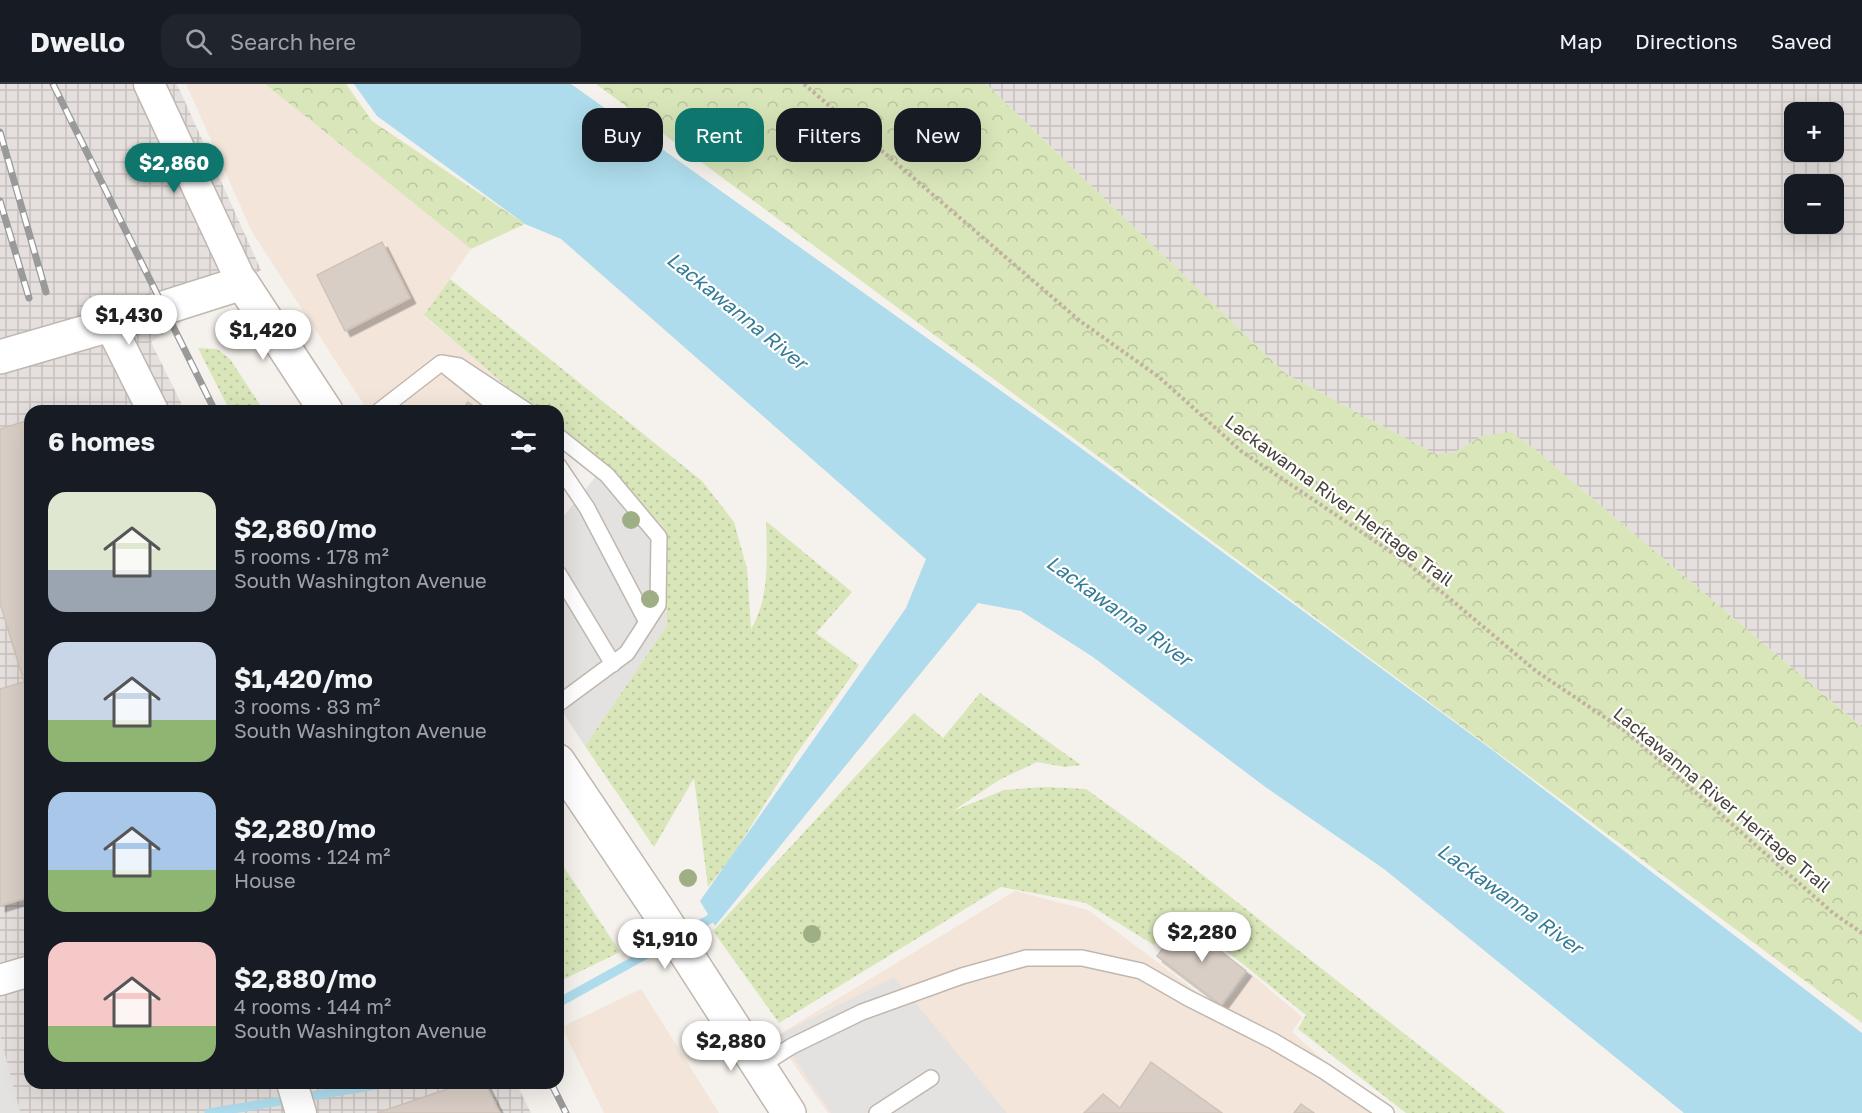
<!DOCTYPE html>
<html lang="en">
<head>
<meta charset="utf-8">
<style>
	:root { --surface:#171b24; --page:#20242c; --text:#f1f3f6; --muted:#9ea1a6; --line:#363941; --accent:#0f766e }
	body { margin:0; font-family:"Golos Text",sans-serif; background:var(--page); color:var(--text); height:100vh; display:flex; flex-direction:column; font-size:22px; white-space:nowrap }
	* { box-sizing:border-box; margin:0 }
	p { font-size:20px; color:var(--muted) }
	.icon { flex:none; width:33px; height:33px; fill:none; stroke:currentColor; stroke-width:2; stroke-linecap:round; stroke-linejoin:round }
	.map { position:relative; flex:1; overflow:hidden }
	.details { position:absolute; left:24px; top:321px; width:540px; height:684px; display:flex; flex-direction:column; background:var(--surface); border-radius:18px; box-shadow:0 6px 24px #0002 }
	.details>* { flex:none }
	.banner { position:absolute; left:582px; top:24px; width:570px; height:54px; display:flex; gap:12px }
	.fabs { position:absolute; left:1784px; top:18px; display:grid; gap:12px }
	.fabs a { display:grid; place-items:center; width:60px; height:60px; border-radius:12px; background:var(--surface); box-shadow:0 6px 24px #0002; font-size:30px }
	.price { position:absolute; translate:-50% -51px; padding:0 14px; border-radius:21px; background:#fff; color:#222; font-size:20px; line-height:39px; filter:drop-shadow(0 2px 3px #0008) }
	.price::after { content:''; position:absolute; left:50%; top:36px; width:18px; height:14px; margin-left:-9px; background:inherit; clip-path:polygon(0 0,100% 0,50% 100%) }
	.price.on { background:var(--accent); color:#fff }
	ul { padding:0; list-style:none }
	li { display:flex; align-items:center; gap:18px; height:150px; padding:0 24px }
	li span { display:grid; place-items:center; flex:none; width:168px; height:120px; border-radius:18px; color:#555 }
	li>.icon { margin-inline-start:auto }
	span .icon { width:72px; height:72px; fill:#fffc; stroke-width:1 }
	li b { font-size:26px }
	h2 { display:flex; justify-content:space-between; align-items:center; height:72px; padding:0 24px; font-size:26px }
	.tag { padding:0 21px; border-radius:18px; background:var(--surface); box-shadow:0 6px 24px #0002; font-size:21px; line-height:54px }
	.tag.on { background:var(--accent); color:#fff }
	header { display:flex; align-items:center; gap:36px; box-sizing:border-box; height:84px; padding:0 30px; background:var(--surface); border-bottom:2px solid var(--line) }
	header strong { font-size:28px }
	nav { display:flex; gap:33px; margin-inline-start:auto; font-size:21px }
	.search { width:420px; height:54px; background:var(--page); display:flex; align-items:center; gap:15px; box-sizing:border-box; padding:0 21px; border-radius:18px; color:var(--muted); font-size:22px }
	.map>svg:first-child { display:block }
</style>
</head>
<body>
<header>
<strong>Dwello</strong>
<div class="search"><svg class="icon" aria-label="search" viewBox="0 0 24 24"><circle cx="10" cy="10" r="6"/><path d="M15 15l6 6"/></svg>Search here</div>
<nav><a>Map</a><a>Directions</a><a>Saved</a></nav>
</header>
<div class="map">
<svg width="1862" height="1029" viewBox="0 0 1862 1029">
	<defs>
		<pattern id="industrial-grid" width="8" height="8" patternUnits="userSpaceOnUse" patternTransform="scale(1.5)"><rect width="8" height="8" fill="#e5e0dd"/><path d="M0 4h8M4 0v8" fill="none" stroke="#c6c1be"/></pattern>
		<pattern id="grass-dots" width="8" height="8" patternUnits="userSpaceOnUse" patternTransform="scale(1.5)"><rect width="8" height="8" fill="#d8e6b9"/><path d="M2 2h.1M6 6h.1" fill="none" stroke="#bbc6a0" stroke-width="1.8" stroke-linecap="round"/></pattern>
		<pattern id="forest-crowns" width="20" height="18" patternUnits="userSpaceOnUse" patternTransform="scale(1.5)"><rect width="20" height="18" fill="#d8e6b9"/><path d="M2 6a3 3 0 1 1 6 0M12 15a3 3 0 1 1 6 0" fill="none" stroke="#bbc6a0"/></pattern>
		<filter id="shadow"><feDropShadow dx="5.5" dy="5.5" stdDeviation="0" flood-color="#0004"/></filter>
	</defs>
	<rect width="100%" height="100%" fill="#f5f1ec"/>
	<g fill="#f4e5da">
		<path d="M186,0H265L471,165L424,232L535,327H368L252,148Z"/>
		<path d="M1015,807L1088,826L1221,926L1250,889L1302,933L1292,948L1339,990L1396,1029H828L775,953Z"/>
		<path d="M641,905L719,1029H604L562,943Z"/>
	</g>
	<g fill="url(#industrial-grid)" fill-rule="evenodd">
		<path d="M0,0H177L261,186L151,258L185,327H30V999H516L531,1029H0Z"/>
		<path d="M986,0H1862V643L1532,363L1482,352L1455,368L1435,370L1286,290ZM1794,28H1833V68H1794ZM1794,100H1833V140H1794Z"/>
	</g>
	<g fill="url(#grass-dots)">
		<path d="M450,195L702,397L734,438L747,485L751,545C770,513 767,474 766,437L852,508L816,549L859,581L795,672L731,774L708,803L694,694L654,763L585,662L667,541L662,441L558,347V327H535L424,231Z"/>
		<path d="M198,264L217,265L230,275L264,327H230Z"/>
		<path d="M980,609L1081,681L1065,683L1037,678L999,696L953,727L1004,706L1045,703L1086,705L1180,773L1505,1029H1406L1298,945L1306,931L1182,831L1154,861L1086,819L1001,803L779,939L713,847L914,629L943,654Z"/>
		<path d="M558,774L620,868L558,898Z"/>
	</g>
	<g fill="url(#forest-crowns)">
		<path d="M265,0H346L372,37L525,140L471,165Z"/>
		<path d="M596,0H986L1286,290L1435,370L1455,368L1482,352L1511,348L1532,363L1862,643V939Z"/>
	</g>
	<g fill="#e4e2e0">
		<path d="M602,385L662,441L667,541L585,662L558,621V439Z"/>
		<path d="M894,893L1007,1029H831L779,951Z"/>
		<path d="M0,951L20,1027V1029H0Z"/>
	</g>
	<path fill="#aedcec" d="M354,0H571L1063,351L1491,665L1862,949V1029H1684L1384,785L1264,702L1093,573L1021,527L978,519L715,842L700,817L906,524L926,475L561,155L525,140L377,32Z"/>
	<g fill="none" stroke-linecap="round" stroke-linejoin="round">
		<g stroke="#aedcec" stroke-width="9">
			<path d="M558,919L710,835L716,826"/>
			<path d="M209,1029L389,999"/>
		</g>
	</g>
	<g fill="#d9cec5" stroke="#d0c2b6" stroke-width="1.5" filter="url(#shadow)">
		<path d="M382,158L410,214L345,247L317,191Z"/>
		<path d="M468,318L480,327H461Z"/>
		<path d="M26,337L30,350V813L0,822V605L24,598L0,519V345Z"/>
		<path d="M1183,838L1246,887L1221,921L1157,872Z"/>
		<path d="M1151,978L1222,1029H1084L1103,1010L1120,1024Z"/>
		<path d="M465,999H485L500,1029H377Z"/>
		<path d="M1301,1020L1314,1029H1294Z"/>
	</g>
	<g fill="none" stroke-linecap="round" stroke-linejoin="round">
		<defs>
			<g id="service">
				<path d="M448,284L502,327"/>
				<path d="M379,327L441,279L459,282L527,327"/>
				<path d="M558,352L607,391L659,453L658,521L627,569L558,620"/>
				<path d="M558,381L587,424L647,538"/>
				<path d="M558,489L613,580"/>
				<path d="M759,983L792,962L862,928L962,892L1026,874H1082L1141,887L1188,914L1273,957L1324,987L1386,1029"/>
				<path d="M877,1029L931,994"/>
			</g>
			<g id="minor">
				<path d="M149,0L242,199"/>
				<path d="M110,241L153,327"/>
				<path d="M0,896L30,887"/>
				<path d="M292,999L301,1029"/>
			</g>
			<g id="tertiary">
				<path d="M0,273L110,241L242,199L326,327"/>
				<path d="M558,677L658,826L789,1029"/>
			</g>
		</defs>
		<use href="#service" stroke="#c0b7af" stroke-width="18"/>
		<use href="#minor" stroke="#c0b7af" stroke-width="33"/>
		<use href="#tertiary" stroke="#c0b7af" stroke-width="36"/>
		<path stroke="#c1b1a1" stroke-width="4" stroke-dasharray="3 3" stroke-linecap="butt" d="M804,0L1080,237L1159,293L1241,367L1406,478L1536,587L1628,649L1833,829L1862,849"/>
		<use href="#service" stroke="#fff" stroke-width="15"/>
		<use href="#minor" stroke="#fff" stroke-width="30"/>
		<use href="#tertiary" stroke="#fff" stroke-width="33"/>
		<defs>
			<g id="rail">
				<path d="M53,0L215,327"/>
				<path d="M0,48L46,208"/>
				<path d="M0,117L29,214"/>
				<path d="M551,999L566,1029"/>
			</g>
		</defs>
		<use href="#rail" stroke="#9a9a9a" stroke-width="7"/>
		<use href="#rail" stroke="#fff" stroke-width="4.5" stroke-dasharray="14" stroke-linecap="butt"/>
	</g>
	<g fill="#9eae85">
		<circle cx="631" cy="436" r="9"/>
		<circle cx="650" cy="515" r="9"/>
		<circle cx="688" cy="794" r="9"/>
		<circle cx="812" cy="850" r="9"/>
	</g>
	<g text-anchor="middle" stroke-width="4.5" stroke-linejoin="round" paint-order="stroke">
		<g font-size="18" fill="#49413a" stroke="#fff">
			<text transform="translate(1339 417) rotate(36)" y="6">Lackawanna River Heritage Trail</text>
			<text transform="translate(1722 716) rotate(40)" y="6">Lackawanna River Heritage Trail</text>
		</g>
		<g font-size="20" font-style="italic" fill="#347c96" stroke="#fff">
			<text transform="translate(737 227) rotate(39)" y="7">Lackawanna River</text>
			<text transform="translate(1119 527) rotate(36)" y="7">Lackawanna River</text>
			<text transform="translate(1510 815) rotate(36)" y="7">Lackawanna River</text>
		</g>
	</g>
</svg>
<div class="fabs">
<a>+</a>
<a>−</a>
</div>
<b class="price on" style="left:174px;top:110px">$2,860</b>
<b class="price" style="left:129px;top:262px">$1,430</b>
<b class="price" style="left:263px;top:277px">$1,420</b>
<b class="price" style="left:1202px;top:879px">$2,280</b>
<b class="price" style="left:665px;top:886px">$1,910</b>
<b class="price" style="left:731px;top:988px">$2,880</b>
<div class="banner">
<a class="tag">Buy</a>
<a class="tag on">Rent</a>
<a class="tag">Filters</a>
<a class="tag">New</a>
</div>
<section class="details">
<h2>6 homes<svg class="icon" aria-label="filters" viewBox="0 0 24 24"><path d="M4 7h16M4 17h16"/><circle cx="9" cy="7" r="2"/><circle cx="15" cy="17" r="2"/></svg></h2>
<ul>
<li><span style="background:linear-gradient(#dfe7d0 65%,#9aa5b1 0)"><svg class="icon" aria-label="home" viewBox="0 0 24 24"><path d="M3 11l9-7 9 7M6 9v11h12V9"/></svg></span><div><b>$2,860/mo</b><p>5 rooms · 178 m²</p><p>South Washington Avenue</p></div></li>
<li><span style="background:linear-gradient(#c9d6e8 65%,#8fb573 0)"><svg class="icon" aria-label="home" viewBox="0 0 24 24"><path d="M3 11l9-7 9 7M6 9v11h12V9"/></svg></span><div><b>$1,420/mo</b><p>3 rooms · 83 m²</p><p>South Washington Avenue</p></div></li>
<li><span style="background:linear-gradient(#a9c7e8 65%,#8fb573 0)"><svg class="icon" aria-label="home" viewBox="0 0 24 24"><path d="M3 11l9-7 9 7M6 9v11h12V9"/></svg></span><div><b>$2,280/mo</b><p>4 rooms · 124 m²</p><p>House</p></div></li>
<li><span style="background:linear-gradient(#f6c9c9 70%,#8fb573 0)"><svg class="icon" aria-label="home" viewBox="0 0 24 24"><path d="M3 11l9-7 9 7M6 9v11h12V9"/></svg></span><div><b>$2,880/mo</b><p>4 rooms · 144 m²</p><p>South Washington Avenue</p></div></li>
</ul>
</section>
</div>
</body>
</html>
